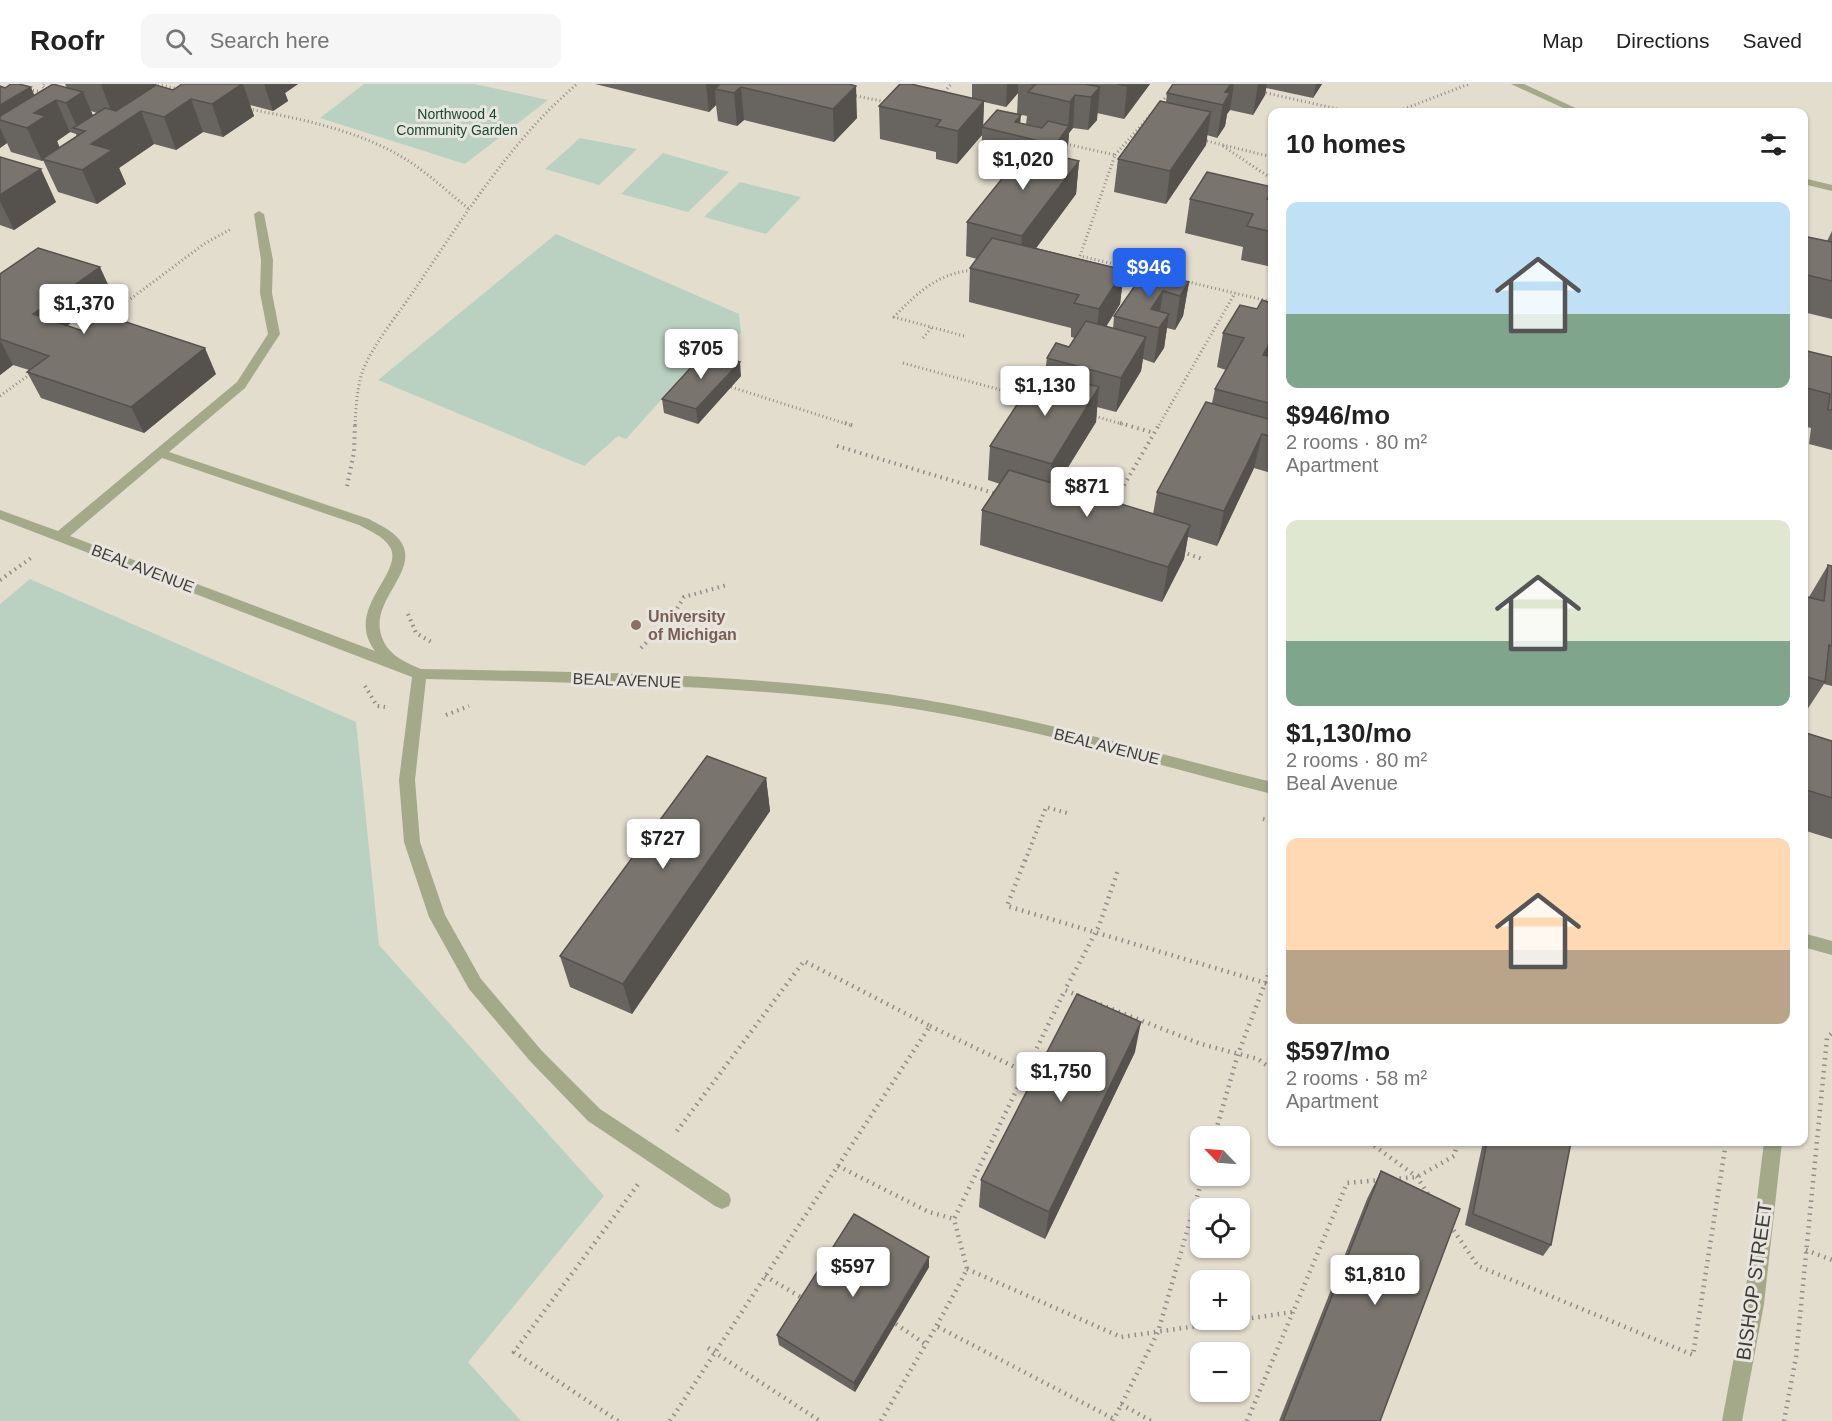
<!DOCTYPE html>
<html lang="en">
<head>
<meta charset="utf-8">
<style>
	:root { --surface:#fff; --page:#f6f6f6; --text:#222; --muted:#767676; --line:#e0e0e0; --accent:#2563eb }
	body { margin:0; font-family:Helvetica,sans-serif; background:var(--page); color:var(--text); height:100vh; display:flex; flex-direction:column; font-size:22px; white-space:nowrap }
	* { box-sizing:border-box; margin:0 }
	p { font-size:20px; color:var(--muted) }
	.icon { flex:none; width:33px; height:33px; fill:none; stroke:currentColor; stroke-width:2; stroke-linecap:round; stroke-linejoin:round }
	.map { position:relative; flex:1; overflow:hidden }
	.details { position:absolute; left:1268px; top:24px; width:540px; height:1038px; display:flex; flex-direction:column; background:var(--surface); border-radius:12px; box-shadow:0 2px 4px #0004 }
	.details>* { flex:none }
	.needle { width:39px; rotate:295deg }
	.tools { position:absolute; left:1190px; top:1042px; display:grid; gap:12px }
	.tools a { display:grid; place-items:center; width:60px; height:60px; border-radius:12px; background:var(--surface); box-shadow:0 2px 4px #0004; font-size:30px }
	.price { position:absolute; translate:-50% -51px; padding:0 14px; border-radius:6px; background:#fff; color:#222; font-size:20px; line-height:39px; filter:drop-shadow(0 2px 3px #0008) }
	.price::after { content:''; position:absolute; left:50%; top:36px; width:18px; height:14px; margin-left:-9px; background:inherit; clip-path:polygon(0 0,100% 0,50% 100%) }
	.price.current { background:var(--accent); color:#fff }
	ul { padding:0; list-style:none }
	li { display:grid; align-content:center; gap:12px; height:318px; padding:0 18px }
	li span { display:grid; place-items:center; height:186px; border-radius:12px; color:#555 }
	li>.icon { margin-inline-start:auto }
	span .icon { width:108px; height:108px; fill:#fffc; stroke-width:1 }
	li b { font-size:26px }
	h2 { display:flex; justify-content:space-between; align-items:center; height:72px; padding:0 18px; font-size:26px }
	header { display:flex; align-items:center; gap:36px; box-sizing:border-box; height:84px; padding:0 30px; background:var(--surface); border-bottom:2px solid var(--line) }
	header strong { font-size:28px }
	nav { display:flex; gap:33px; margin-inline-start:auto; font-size:21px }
	.search { width:420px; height:54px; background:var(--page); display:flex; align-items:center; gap:15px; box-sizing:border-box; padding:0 21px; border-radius:12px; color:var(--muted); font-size:22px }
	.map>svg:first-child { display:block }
</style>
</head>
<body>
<header>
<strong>Roofr</strong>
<div class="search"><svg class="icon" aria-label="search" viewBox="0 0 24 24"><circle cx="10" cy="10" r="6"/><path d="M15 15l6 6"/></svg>Search here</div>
<nav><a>Map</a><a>Directions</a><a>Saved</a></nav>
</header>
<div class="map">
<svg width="1832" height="1337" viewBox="0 0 1832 1337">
	<rect width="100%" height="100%" fill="#e8e5de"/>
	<path fill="#e3ddce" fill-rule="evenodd" d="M0,0H1832V1337H0ZM1272,28H1803V1058H1272ZM1200,1053H1239V1092H1200ZM1200,1125H1239V1164H1200ZM1200,1197H1239V1236H1200ZM1200,1269H1239V1308H1200Z"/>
	<g fill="#bad1c2">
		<path d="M364,0H475L548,16L465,80L320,34Z"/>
		<path d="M580,54L637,65L599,101L545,85Z"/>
		<path d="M663,69L729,88L688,128L621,110Z"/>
		<path d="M740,98L801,113L766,150L704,133Z"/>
		<path d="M556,150L739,230L741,249L661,316L626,355L618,352L584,382L378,296Z"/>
		<path d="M30,495L356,638L379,861L604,1112L468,1278L521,1337H0V520Z"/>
	</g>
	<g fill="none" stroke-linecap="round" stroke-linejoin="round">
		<g stroke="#8f8d88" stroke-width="3" stroke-dasharray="1 3" stroke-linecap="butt">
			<path d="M44,0L42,2L48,8"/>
			<path d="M158,0L178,5"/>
			<path d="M29,6L45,8"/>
			<path d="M1262,8L1351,28"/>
			<path d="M852,11L886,18"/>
			<path d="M942,11L951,0"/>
			<path d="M1159,21L1170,8"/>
			<path d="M249,25C302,35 361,47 407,76C429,90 449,109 469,125"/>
			<path d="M1396,28L1469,0"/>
			<path d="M1203,56L1272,73"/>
			<path d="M1066,60L1115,71L1080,172L1147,188"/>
			<path d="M1223,62L1272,95"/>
			<path d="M1115,71L1152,29"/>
			<path d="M1180,196L1272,218"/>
			<path d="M105,234L204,160L231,145"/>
			<path d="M964,252L894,233C918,208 938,189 974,186"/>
			<path d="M923,254L931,244"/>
			<path d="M903,279L1026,313"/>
			<path d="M731,303L850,341"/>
			<path d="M0,312L33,288"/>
			<path d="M1091,331L1125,341"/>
			<path d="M355,341C356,323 357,303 363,286C375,257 398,231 415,205C463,134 511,56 577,0"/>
			<path d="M1159,341L1235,209"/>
		</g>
		<g stroke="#8f8d88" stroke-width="4" stroke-dasharray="1.5 4.5" stroke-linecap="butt">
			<path d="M845,339L854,342"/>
			<path d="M1120,339L1154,349"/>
			<path d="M837,362L997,410"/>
			<path d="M347,402L354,368L355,339"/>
			<path d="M1112,422L1160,339"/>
			<path d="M1182,468L1202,475"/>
			<path d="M0,496L31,474"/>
			<path d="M408,530L416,549L433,559"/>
			<path d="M641,564L672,533L684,513L727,501"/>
			<path d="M365,602L377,622L385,623"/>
			<path d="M446,631L469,622"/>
			<path d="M1263,735L1272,737"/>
			<path d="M1025,777L1046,723L1067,729"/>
		</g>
		<g stroke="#8f8d88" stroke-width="4.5" stroke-dasharray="1.5 5" stroke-linecap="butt">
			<path d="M1025,776L1007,822L1272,901"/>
			<path d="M1079,912L1065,906L1099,842L1118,786"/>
			<path d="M1094,918L1201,960L1258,975L1272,985"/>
			<path d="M930,942L1025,988"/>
			<path d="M1214,1053L1238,970L1272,881"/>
			<path d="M1369,1058L1417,1093L1430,1113"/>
			<path d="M838,1082L929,1128L954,1135"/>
			<path d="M1393,1095L1417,1093L1454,1072L1458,1058"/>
			<path d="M1450,1141L1478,1182L1693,1271L1726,1058"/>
			<path d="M1806,1166L1832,1176"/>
			<path d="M967,1185L1121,1253L1239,1236"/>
			<path d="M765,1192L804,1215"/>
			<path d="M1239,1236L1293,1228L1347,1099L1380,1096"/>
			<path d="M896,1240L925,1260"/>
			<path d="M938,1243L1114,1335"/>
			<path d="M708,1264L820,1337"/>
			<path d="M1121,1320L1151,1337"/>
			<path d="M618,1337L514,1268L639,1099"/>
			<path d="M670,1337L930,942L804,877L677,1047"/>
			<path d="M881,1337C910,1286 941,1237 967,1185L954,1135L1065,906"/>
			<path d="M1113,1337L1158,1248L1203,1092"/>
			<path d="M1247,1337L1293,1228"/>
			<path d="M1784,1337L1796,1273L1827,954L1832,949"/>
		</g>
		<g fill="#a3a989" fill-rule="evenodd">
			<path d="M1511,0H1524L1584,28H1572Z"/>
			<path d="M1803,94L1832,101V107L1803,100Z"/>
			<path d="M259,127L264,130L273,176L272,209L280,250L245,304L169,368L369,435C381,442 399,449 404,464C413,489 375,516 380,546C384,569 402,577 421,585C577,588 733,589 887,610C1017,628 1145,667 1272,698V710C1145,678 1018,639 888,621C735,600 581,599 426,595L415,696L420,758L445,831L481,895L542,967L600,1025L729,1110L731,1116L729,1122L722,1125L715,1122L588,1037L530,977L469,905L429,833L404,758L399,696L412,593L0,435V426L58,447L237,298L268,250L260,209L261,176L254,130ZM162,374L359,441C370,447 383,452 390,463C405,489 343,525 375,567L70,452Z"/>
			<path d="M1803,849L1832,857V871L1803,863Z"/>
			<path d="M1764,1058H1782L1764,1220L1742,1337H1722L1744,1220Z"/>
		</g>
	</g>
	<g fill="#68645f" fill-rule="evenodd">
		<path d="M65,0H156L157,2L173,6L182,0H298L285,9L288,17L273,27L250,21L254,32L223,53L203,48L176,66L154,60L119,84L126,100L97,120L58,108L43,76L42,77L11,68L7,59L0,64V2L35,12L67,4ZM91,27L97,29L93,32ZM70,48L76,50L77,53L60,64L57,57Z"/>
		<path d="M595,0H849L857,34L834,58L744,36L737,42L718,37L716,21L709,28Z"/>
		<path d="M972,0H1150L1124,35L1097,29V36L1088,46L1073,44L1069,49L1067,74L1079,77L1076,110L1036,164L1124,186L1120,220L1106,243L1113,245L1114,232L1145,187L1189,198L1183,232L1175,246L1167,244L1164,264L1154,279L1143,275L1141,287L1116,328L1097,323L1096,338L1057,401L1153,430L1157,408L1212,319L1215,305L1226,286L1217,283L1223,249L1257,225L1272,219V386L1271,389L1254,384L1217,462L1188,453L1184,475L1162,518L980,461L982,426L1000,400L988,396L990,362L1045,289L1047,274L1069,263L1075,254L1071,253V244L969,218L970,184L977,175L966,172L967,138L1005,91V82L981,77L982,51L957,80L936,75V68L880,55L879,22L972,14ZM1018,9L1017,30L1027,32L1026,40L1020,39L983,42L984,18L1006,23Z"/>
		<path d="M1173,0H1322L1313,14L1266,4L1265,11L1253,31L1230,26L1227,30L1225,42L1217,54L1207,51L1206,61L1166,120L1114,108L1118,75L1166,18L1167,9Z"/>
		<path d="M0,73L56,118L14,146L0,141Z"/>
		<path d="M1272,103V183L1241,176L1243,163L1185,149L1190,115Z"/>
		<path d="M1832,147V235L1803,228V152L1827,157Z"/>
		<path d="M0,190L112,209L67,242L216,290L144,349L41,314L27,288L29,286L13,281L0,291Z"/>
		<path d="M1803,266L1832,273V366L1809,360L1811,344L1803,342Z"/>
		<path d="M741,292L698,340L664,329L662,315Z"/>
		<path d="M1828,481L1832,482V602L1824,600L1803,632V512L1809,513Z"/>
		<path d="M1803,648L1832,657V755L1803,746Z"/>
		<path d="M766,694L770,727L632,930L570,903L560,872Z"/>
		<path d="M1135,968L1045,1155L979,1123L981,1096Z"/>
		<path d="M1483,1058H1571L1551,1161L1543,1172L1465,1141Z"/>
		<path d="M1381,1087L1380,1337H1279L1367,1115Z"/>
		<path d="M929,1173V1183L855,1308L779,1261L777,1251Z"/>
	</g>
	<g fill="#55514d">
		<path d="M103,0H156L158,6L114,34L101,1Z"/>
		<path d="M242,0H243L254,32L223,53L212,20Z"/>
		<path d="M264,0H298L285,9L288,17L273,27Z"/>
		<path d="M706,0H733L715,5L716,21L709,28Z"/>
		<path d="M1007,0H1018V9L1006,23Z"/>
		<path d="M1129,0H1150L1124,35L1127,2Z"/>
		<path d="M1231,0H1234L1230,26L1227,30L1225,42L1217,54L1225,8Z"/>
		<path d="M1258,0H1267L1265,11L1253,31Z"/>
		<path d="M1316,0H1322L1313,14L1316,1Z"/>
		<path d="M856,2L857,34L834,58L833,25Z"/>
		<path d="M31,3L40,25L56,16L70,48L57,57L60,65L42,77L27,44L0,36V21Z"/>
		<path d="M741,3L744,36L737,42L734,9Z"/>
		<path d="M1100,3L1097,36L1088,46L1091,13Z"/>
		<path d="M83,8L97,41L85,47L78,45L66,19Z"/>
		<path d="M1075,11L1073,44L1069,49L1067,75L1052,94L1055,61L1068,44L1070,18Z"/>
		<path d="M191,15L203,48L176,66L164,33Z"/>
		<path d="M984,17L983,44L982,43V51L957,80L958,47Z"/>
		<path d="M141,27L154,60L119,84L126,100L97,120L82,86L91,60Z"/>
		<path d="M1211,28L1206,61L1166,120L1170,87Z"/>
		<path d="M1021,31L1019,52L1015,38Z"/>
		<path d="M0,44L7,59L0,64Z"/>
		<path d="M1079,77L1076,110L1020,186L1022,152Z"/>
		<path d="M41,85L56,118L14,146L0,117V111Z"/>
		<path d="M1272,107V114L1268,137L1267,115Z"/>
		<path d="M100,183L112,209L46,256L33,230Z"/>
		<path d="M1124,186L1120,220L1095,260L1099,225Z"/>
		<path d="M1189,198L1183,232L1175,246L1180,212Z"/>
		<path d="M1163,207L1158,242L1151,225Z"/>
		<path d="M1169,230L1164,264L1154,279L1159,244Z"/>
		<path d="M1146,253L1141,287L1116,328L1121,294Z"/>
		<path d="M1272,255V276L1263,271Z"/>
		<path d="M0,256L13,281L0,291Z"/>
		<path d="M205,264L216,290L144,349L131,323Z"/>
		<path d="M740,278L741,292L698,340L696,325Z"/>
		<path d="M1099,303L1096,338L1049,414L1052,380Z"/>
		<path d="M1262,350L1254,384L1217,462L1224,427Z"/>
		<path d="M1190,441L1184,475L1162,518L1168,483Z"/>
		<path d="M766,694L770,727L632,930L623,900Z"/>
		<path d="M1141,938L1135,968L1045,1155L1049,1128Z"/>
		<path d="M929,1173V1183L855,1308L854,1299Z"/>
	</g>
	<g fill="#79746e" stroke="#55514d" stroke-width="1.5">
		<path d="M11,0H19L31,3L0,21V2L5,4Z"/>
		<path d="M53,0L83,8L66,19L56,16L34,29L46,32L27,44L0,36V32Z"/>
		<path d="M182,0H242L212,20L191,15L164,33L141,27L91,60L112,66L82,86L42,75L85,47L73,44L105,24L116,27L156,1L173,6Z"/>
		<path d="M720,0H849L856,2L833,25L741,3L734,9L715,5Z"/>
		<path d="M900,0H911L984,17L958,47L936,42L941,36L879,22Z"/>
		<path d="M1031,0H1085L1100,3L1091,13L1075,11L1070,18L1028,8L1035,1Z"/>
		<path d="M1118,0H1129L1127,2Z"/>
		<path d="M1173,0H1231L1225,8L1230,9L1223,21L1167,9Z"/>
		<path d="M1160,17L1211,28L1170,87L1118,75Z"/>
		<path d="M997,26L1021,31L1015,38L1042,44L1048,37L1069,42L1055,61L982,43Z"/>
		<path d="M1015,62L1079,77L1022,152L967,138L1018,75L1006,72Z"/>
		<path d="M0,73L41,85L0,111Z"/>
		<path d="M1207,88L1272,103V107L1267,115L1272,116V148L1247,142L1253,130L1190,115Z"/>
		<path d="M1803,152L1832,158V197L1803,190Z"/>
		<path d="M992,154L1124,186L1099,225L1074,219L1079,211L970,184Z"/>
		<path d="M38,164L100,183L33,230L83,247L105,231L205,264L131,323L27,288L49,272L0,255V190Z"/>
		<path d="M1145,187L1189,198L1180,212L1163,207L1151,225L1169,230L1159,244L1114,232Z"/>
		<path d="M1262,216L1272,219V255L1263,271L1272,273V320L1215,305L1244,254L1223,249L1240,221L1257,225Z"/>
		<path d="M1086,237L1146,253L1121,294L1047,274L1056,259L1069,263Z"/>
		<path d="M1803,266L1832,273V326H1828L1830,310L1803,303Z"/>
		<path d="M705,268L740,278L696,325L662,315Z"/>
		<path d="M1039,287L1099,303L1052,380L990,362Z"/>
		<path d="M1206,318L1272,336V353L1262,350L1224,427L1157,408Z"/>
		<path d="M1009,386L1190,441L1168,483L982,426Z"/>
		<path d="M1828,481L1832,482V562L1829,561L1825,598L1803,592V512L1824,517Z"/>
		<path d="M1803,648L1832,657V714L1803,705Z"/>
		<path d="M707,672L766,694L623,900L560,872Z"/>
		<path d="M1077,910L1141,938L1049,1128L981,1096Z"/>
		<path d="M1487,1058H1571L1551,1161L1473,1130Z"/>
		<path d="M1381,1087L1460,1125L1380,1337H1283Z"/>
		<path d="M854,1130L929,1173L854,1299L777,1251Z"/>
	</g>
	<circle fill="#8d6e63" stroke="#e8e5de" stroke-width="2" cx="636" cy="541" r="6"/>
	<g text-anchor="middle" stroke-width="6" stroke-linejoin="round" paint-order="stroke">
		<g font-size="14" fill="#18492e" stroke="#e8e5de">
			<text x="457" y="35">Northwood 4<tspan x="457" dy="16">Community Garden</tspan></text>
		</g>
		<g font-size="16" fill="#3e3d3a" stroke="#e8e5de">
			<text transform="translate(143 484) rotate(21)" y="6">BEAL AVENUE</text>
			<text transform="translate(627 596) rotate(2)" y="6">BEAL AVENUE</text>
			<text transform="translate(1107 662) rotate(14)" y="6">BEAL AVENUE</text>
		</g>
		<g font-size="16" font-weight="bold" fill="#785e54" stroke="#e8e5de" text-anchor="start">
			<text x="648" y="538">University<tspan x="648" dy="18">of Michigan</tspan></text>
		</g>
		<g font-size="20" fill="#3e3d3a" stroke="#e8e5de">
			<text transform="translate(1754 1197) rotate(-82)" y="7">BISHOP STREET</text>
		</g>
	</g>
</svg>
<div class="tools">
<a><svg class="needle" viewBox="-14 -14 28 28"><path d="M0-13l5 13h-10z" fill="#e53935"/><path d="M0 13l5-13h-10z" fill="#767676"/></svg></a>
<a><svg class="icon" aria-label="locate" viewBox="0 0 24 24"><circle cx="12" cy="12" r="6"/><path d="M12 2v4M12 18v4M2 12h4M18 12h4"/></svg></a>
<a>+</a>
<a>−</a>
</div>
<b class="price" style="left:1023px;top:107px">$1,020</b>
<b class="price current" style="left:1149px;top:215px">$946</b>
<b class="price" style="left:84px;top:251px">$1,370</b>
<b class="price" style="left:701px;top:296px">$705</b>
<b class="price" style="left:1045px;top:333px">$1,130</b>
<b class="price" style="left:1087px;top:434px">$871</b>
<b class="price" style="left:663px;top:786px">$727</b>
<b class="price" style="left:1061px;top:1019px">$1,750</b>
<b class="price" style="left:853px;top:1214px">$597</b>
<b class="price" style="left:1375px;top:1222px">$1,810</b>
<section class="details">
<h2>10 homes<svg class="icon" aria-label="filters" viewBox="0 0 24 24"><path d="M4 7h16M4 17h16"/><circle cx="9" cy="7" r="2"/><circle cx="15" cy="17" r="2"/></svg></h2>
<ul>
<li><span style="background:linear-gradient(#bfe0f5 60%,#7fa58c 0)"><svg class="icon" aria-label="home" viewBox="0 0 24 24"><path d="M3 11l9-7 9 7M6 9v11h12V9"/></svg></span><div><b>$946/mo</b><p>2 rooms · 80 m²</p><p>Apartment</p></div></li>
<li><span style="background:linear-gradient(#dfe7d0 65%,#7fa58c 0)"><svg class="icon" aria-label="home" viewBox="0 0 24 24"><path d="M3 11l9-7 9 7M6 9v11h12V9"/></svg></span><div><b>$1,130/mo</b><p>2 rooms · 80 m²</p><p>Beal Avenue</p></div></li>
<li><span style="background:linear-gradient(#ffd9b3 60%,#b9a48a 0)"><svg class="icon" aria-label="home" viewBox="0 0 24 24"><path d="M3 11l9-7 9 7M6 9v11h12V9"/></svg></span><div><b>$597/mo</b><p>2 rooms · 58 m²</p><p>Apartment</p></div></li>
</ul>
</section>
</div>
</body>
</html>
